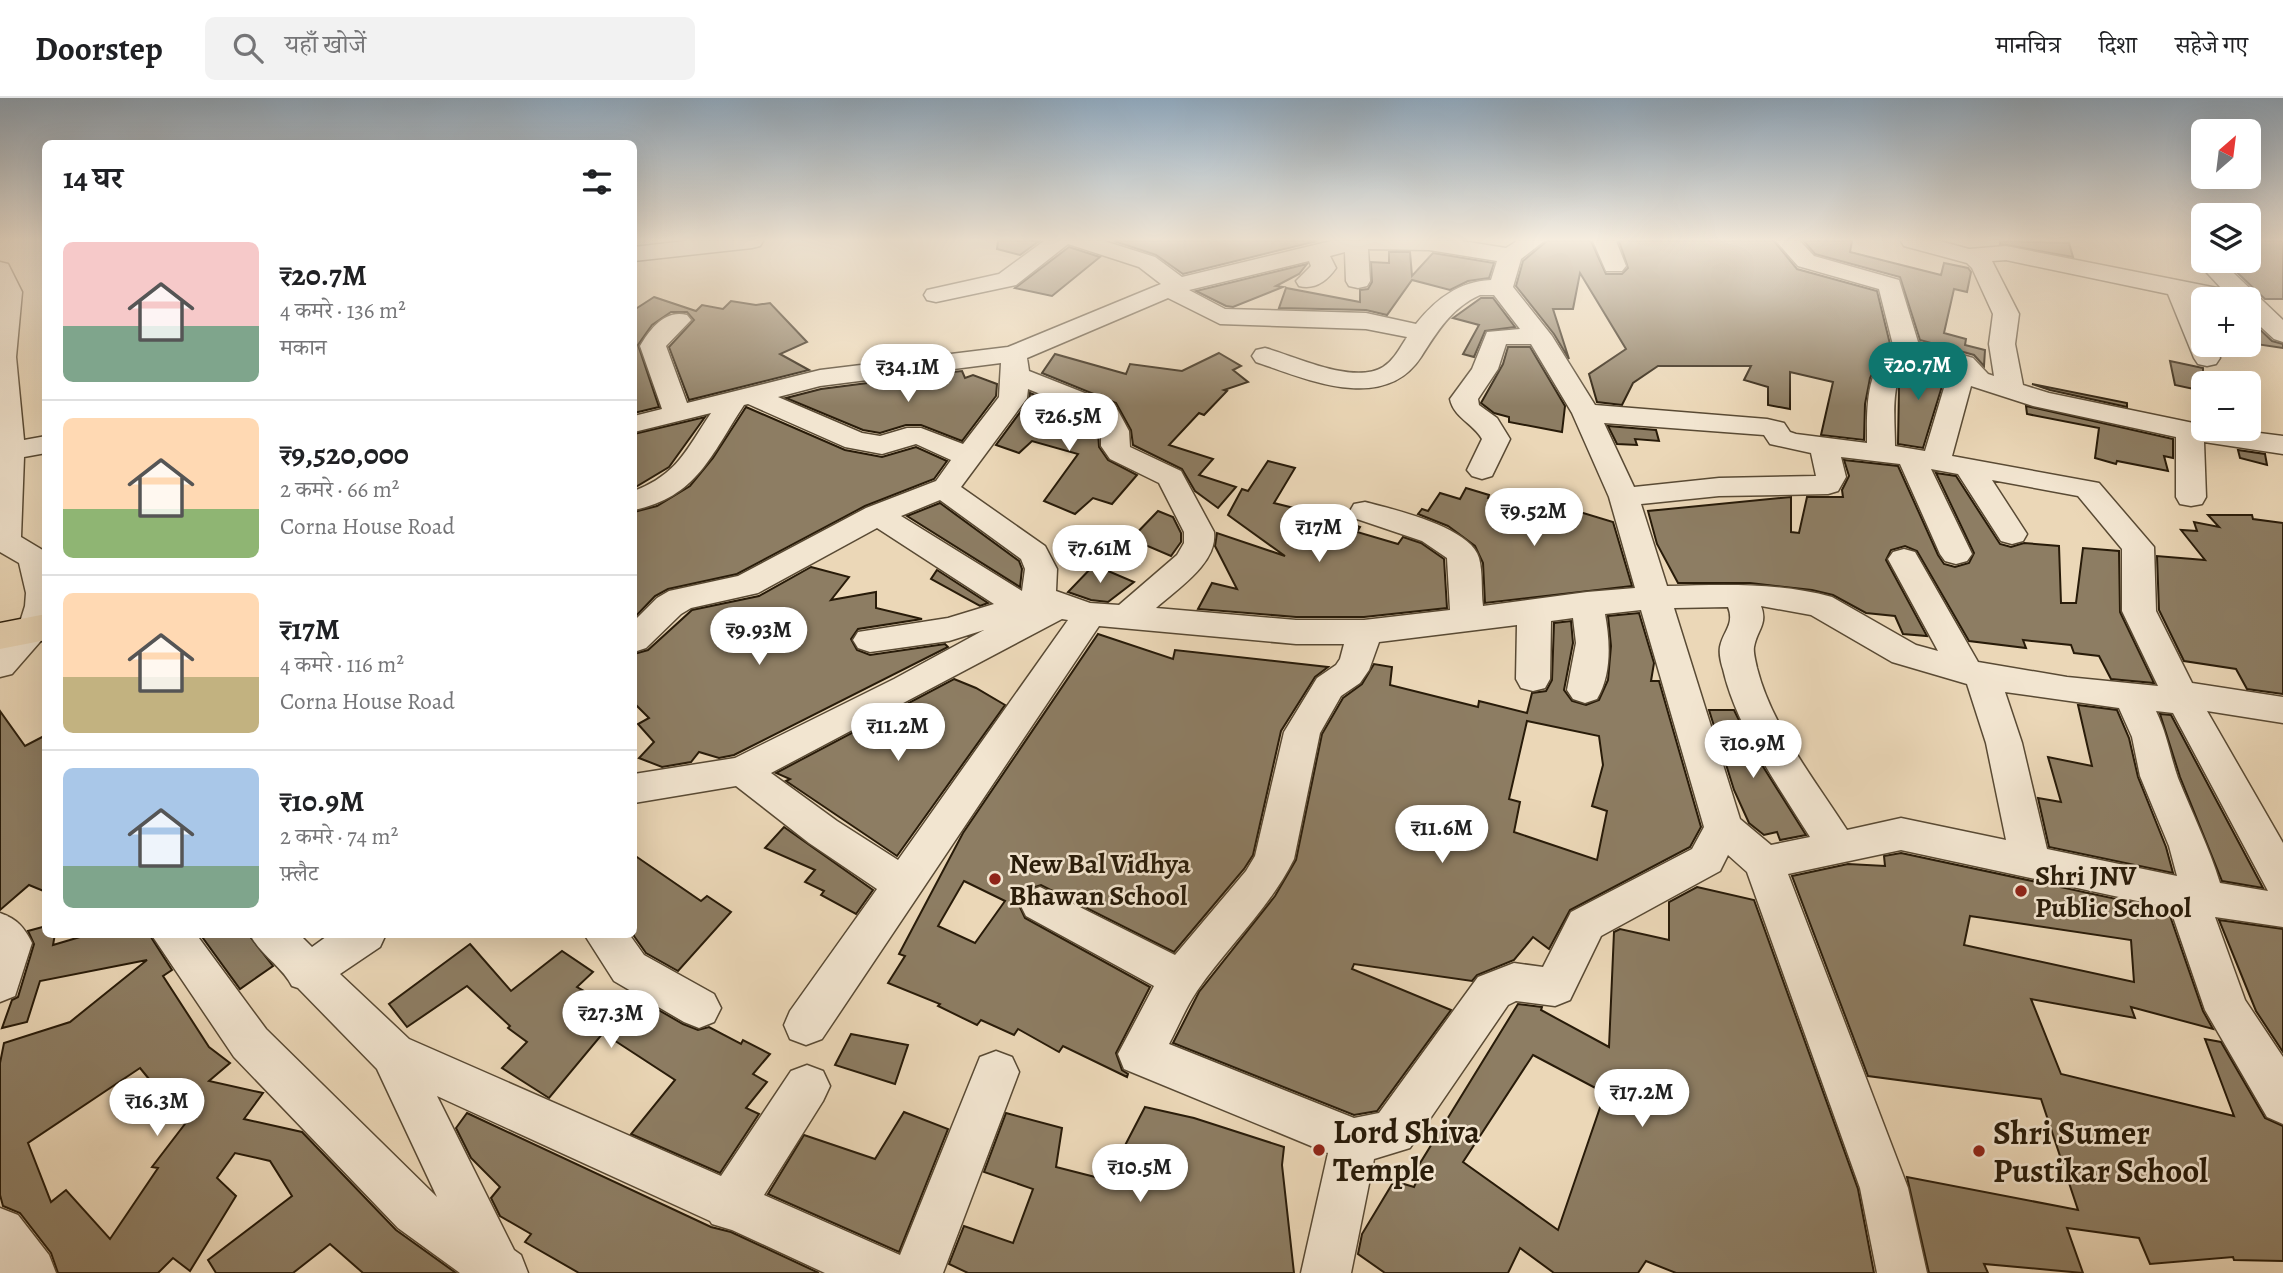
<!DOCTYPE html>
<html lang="hi">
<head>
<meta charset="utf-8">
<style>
	:root { --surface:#fff; --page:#f2f2f2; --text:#202124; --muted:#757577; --line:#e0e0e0; --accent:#0f766e }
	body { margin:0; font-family:Alegreya,"Noto Serif Devanagari",serif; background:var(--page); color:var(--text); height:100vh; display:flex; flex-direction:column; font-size:26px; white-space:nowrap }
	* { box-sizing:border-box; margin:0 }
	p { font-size:23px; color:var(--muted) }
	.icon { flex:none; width:38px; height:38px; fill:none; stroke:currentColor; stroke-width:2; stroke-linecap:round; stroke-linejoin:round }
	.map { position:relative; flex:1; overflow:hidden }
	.side { position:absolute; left:42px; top:42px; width:595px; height:798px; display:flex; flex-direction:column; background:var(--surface); border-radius:10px; box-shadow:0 7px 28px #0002 }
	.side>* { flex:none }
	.needle { width:46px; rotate:28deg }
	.fabs { position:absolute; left:2191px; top:21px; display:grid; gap:14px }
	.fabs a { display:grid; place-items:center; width:70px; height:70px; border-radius:10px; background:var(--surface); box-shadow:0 7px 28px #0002; font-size:35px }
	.price { position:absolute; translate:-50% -60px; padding:0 16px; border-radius:24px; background:#fff; color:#222; font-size:23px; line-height:46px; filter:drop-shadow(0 2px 4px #0008) }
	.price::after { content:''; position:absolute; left:50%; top:42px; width:21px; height:16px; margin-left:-10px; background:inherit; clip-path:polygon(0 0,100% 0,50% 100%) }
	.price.on { background:var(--accent); color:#fff }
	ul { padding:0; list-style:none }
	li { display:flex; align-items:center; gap:21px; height:175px; padding:0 21px }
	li+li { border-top:2px solid var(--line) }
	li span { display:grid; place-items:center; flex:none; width:196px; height:140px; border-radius:10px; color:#555 }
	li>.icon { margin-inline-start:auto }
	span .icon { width:84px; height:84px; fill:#fffc; stroke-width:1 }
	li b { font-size:30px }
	h2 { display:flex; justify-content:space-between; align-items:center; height:84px; padding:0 21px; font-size:30px }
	header { display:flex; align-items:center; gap:42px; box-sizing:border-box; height:98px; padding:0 35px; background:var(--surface); border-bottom:2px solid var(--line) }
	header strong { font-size:33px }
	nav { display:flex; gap:38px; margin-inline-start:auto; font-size:24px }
	.search { width:490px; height:63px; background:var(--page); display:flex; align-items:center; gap:18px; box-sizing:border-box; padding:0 24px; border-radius:10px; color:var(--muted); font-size:26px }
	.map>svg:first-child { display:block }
</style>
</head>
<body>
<header>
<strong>Doorstep</strong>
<div class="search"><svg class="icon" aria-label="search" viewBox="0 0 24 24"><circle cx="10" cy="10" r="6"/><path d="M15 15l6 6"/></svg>यहाँ खोजें</div>
<nav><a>मानचित्र</a><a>दिशा</a><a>सहेजे गए</a></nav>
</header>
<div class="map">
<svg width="2283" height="1175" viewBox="0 0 2283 1175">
	<rect width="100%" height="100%" fill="#ebd7b7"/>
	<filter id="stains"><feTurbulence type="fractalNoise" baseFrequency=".00286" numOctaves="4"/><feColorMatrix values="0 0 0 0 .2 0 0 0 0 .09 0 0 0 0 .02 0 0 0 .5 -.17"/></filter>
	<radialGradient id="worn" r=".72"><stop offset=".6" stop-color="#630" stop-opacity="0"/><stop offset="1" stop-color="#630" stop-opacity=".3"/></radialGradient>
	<g fill="#8d7d63" stroke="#281b09" stroke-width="2" fill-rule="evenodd">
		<path d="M998,143H1039L1020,157L997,151Z"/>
		<path d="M1114,143H1317L1183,176L1156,157Z"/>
		<path d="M1547,143H1591L1606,176H1622L1628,170L1619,143H1774L1797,171L1877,193L1890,246L1882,256L1870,280L1865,306L1864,342L1821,337L1833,284L1790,274V311L1768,307V289L1744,282L1751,268H1658L1633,285L1622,307L1597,304L1589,276L1626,251L1580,175L1573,211H1553L1569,261L1554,236L1516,188L1523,163Z"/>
		<path d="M1804,143H1852L1850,154L1941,177L1944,165L1968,170L1971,174L1967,194L1954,191L1944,235L1966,241L1965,247L1985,252L1984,268L1974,257L1920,242L1900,179L1815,156Z"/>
		<path d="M2000,143L2069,145L2073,159L2000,146Z"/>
		<path d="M2249,143H2283V201H2265L2225,163H2249Z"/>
		<path d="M1069,149L1100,159L1052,198L1015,190Z"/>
		<path d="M1389,154H1410L1412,178L1433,155L1494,165L1489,180L1468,183L1450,192L1412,182L1387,217L1366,212L1279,210L1286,190L1360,204V192L1368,191L1372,184L1371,164L1389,165Z"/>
		<path d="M1307,166L1299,176L1276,188L1283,189L1233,209L1226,208L1196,193Z"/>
		<path d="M654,199L696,213L702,207L723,211L731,203L756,207L770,205L807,244L780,256L809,272L689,302L669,249L694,222L687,214H671L652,227L638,247L659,309L634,315V212Z"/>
		<path d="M1481,200H1493L1515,229L1485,233L1474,259L1463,256L1479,227L1453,220Z"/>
		<path d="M2249,221L2272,243L2283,246V250L2249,245Z"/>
		<path d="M1508,249H1530L1565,308L1562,334L1509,324V319L1494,315L1481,305L1503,266Z"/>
		<path d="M1219,255L1241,268L1233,272L1248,284L1224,292L1227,293L1204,317L1199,315L1169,347L1213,361L1199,377L1236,389L1218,410L1195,393L1182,371L1133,347L1131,332L1116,305L1042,275L1055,256L1126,276L1130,266L1182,273Z"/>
		<path d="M1912,262L1947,272L1923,350L1898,346L1899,290Z"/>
		<path d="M2170,263L2203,270V293L2175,287Z"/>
		<path d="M962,273L965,280L973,277L997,286L996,298L962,343L921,327H906L880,335L863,332L786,300L821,291L891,282L931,288L926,277Z"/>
		<path d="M2032,286L2127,305V309L2050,292Z"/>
		<path d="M1030,295L1092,320L1098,334L1099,349L1108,362L1137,377L1112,406L1093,400L1075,416L1044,403L1078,356L1032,343L1019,355L996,347L1029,302Z"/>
		<path d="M2026,308L2173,341V360L2164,358L2168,373L2117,363L2116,366L2095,360L2099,330L2027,316Z"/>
		<path d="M746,309L845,352L882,359L916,349L947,363L934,381L865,408L737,476L668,491L655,498L634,520V414L657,408L690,388L713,360Z"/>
		<path d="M705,319L669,369L634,390V336Z"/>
		<path d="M1608,328L1656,332L1659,343L1635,341L1637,347L1617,346Z"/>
		<path d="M2238,352L2265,356L2267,367L2240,360Z"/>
		<path d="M1844,362L1898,368L1938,457L1944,466L1955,469L1969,465L1974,455L1936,375L1956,378L2000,446L2011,449L2024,445L2059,448L2061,505H2076L2083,450L2119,453L2120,514L2154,585L2111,581L2099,558L2074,555L2071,547L2023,542L2026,550L1969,543L1917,453L1905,448L1891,452L1886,462L1927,538L1903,536L1895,518L1866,515L1833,497L1812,492L1750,485H1678L1657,446L1648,413L1791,399V434L1799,435L1807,399H1843L1842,392L1849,378Z"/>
		<path d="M1268,363L1295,370L1274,405L1338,421L1360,429L1357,434L1398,446L1403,439L1421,445L1444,461L1447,510L1364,519H1296L1198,511L1212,485L1237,491L1215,448L1217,435L1285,458L1228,417L1242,391L1248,393Z"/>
		<path d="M1466,390L1489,397L1488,400L1549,416L1567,420L1570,411L1613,424L1632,488L1485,505L1483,465L1475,448L1448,428L1418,416L1422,411L1428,413L1440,395L1460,401Z"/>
		<path d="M940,405L1019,463L1022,471L1020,489L907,418Z"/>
		<path d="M1158,413L1173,419L1181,435V444L1171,458L1131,441Z"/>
		<path d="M2208,417H2252L2253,421L2283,425V596L2247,591L2236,571L2184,563L2159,512L2157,458L2205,462L2181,432L2197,433L2194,424L2219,429Z"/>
		<path d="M1094,467L1134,484L1108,504L1091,502L1068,494Z"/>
		<path d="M811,469L849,479L831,502L876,494V510L922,521L858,531L851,541L857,552L870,557L945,546L948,549L734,657L719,660L699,654L691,664L662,669L639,660L654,644L638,626L649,620L634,605V556L648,552L692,512L759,498Z"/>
		<path d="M937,472L988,505L980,508L931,481Z"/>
		<path d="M1639,515L1654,565L1651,583H1659L1701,729L1690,749L1570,812L1549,851L1533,839L1514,862L1477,877L1472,883L1354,866L1352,871L1451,912L1377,1013L1354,1017L1173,945L1199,894L1275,798L1296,762L1322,636L1343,600L1362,586L1374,566L1392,569L1390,587L1478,609L1479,603L1527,615L1532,595L1546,593L1552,582L1554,525L1571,523L1573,545L1564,592L1572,603L1586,607L1599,602L1608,582L1611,548L1608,518ZM1527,623L1599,638L1603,667L1592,708L1607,713L1597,762L1514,734L1520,704L1509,701Z"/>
		<path d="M1098,536L1173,561L1175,552L1328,569L1315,579L1281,633L1253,757L1244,771L1174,854L1041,787L1025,792L1018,805L1025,820L1150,889L1116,955L1122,972L1128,976L1127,979L1063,948L1059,954L1018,931L1014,937L981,922L977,927L938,908L940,906L888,885L905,858L899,856L963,735ZM964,783L1005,803L975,845L938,828Z"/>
		<path d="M954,581L976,590L1005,607L897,758L786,683L790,681L776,675Z"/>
		<path d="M2078,607L2117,612L2129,640L2138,679L2166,749L2173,775L2049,749L2038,700L2061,704L2048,659L2092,668Z"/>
		<path d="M1709,612H1734L1757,659L1806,737L1780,742L1777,734L1764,737L1749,725L1734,692Z"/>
		<path d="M0,613L25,648L46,637V794L29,787L0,812Z"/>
		<path d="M2160,616L2171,617L2263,790L2222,783L2180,679Z"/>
		<path d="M784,729L873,792L856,816L821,797L824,793L805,784L815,772L765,750Z"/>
		<path d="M1901,755L2168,812L2203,913L2213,931L2131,909L2135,920L2031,901L2061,976L2234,1018L2205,941L2221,944L2265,1020L2283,1028V1163L2234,1162L2233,1159L2150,1166L2139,1140L2067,1130L2083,1175L1984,1166L1988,1175H1929L1907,1079L2078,1112L2041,1001L1868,978L1792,778L1848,766L1885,768L1884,758ZM1970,818L2131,842L2134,884L1964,847Z"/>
		<path d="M634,757L701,803L707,798L731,814L678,873L646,855L634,838Z"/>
		<path d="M1697,789L1754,802L1858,1091L1874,1175H1676L1646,1163L1638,1175H1554L1520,1150L1508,1175H1385L1358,1156L1362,1136L1394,1083L1414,1089L1419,1078L1414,1075L1518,906L1542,909L1541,912L1609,949L1614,834L1620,831L1669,842V804ZM1533,957L1605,995L1558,1132L1463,1064Z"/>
		<path d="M2219,822L2283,831V954L2256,913Z"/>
		<path d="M46,828V836H55L53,847L90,836H149L172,872L163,878L209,949L230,965L209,983L263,995L244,1021L302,1034L396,1132L456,1175H363L330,1146L293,1175H216L208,1162L292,1098L270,1063L235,1055L217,1080L236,1098L190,1173L173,1160L158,1175H58L51,1155L20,1115L3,1108L0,1097V965L4,945L70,924L147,862L40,883L27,924L2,930L12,902L18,899L34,846L28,833ZM140,970L158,992L171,981L201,1005L152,1069L158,1070L110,1141L66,1092L51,1104L28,1045Z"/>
		<path d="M200,836H248L273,868L240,891Z"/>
		<path d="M470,846L511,893L562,853L593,874L577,889L636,922L648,906L683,926L698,932L709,929L741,946L743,942L770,956L753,976L767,984L746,1010L759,1016L720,1075L631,1036L675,982L603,935L549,1000L502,970L527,944L508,930L510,928L467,888L407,929L389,906Z"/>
		<path d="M851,936L908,947L895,986L835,967Z"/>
		<path d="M1145,1009L1194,1020L1284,1049L1282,1067L1294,1175H968L949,1166L964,1128L1013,1145L1033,1091L984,1074L1006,1015L1062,1030L1056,1069L1107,1082Z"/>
		<path d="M904,1014L948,1031L899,1154L768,1096L804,1037L875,1061Z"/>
		<path d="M467,1015L711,1129L731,1134L819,1175H579L525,1144L531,1136L500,1118L491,1100L500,1089L471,1060L456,1030Z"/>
	</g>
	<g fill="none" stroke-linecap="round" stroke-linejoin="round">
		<defs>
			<g id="minor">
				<path d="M685,143H763L760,148L752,150L634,163V149Z"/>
				<path d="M1044,143H1104L1155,159L1182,179L1331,143H1462L1506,150L1517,143H1544L1521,161L1513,189L1552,238L1595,307L1767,321L1784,325L1790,334L1796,336L1867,345C1867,310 1865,274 1893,247L1879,191L1798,168L1776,143H1800L1814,158L1899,182L1918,244L1973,260L1988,276L1994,278L1989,246L1993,216L1972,170L1967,165L1904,148L1901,143H1940L1969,151L2006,148L2222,191L2196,163L2203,157V163H2221L2283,222V244L2274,241L2249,218V201L2195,202L2203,221V247H2214L2220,260L2216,266L2207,268L2198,266L2194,260L2168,196L2006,162L1992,163L2019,216L2015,246L2023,287L2049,295L2203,327V331H2228L2283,338V356L2204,344L2206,399L2202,406L2191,408L2180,406L2176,399V339L2033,308L1971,288L1952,358L2099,385L2154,449L2156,513L2192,585L2283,599V625L2207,613L2283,745V829L2215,819L2245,902L2283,959V1026L2267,1019L2205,912L2170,810L1901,752L1788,776L1908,1090L1927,1175H1877L1860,1090L1747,774L1728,757L1720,773L1601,838L1570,902L1555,908L1516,903L1508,907L1410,1050L1374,1061L1351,1175H1301L1328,1055L1124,971L1118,956L1154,888L1026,818L1020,806L1026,794L1040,789L1175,857L1246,773L1255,758L1284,634L1317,580L1336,567L1340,561L1344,546H1296L1099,528L822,941L806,947L790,941L784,927L790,913L877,791L809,745L736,688L634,705V676L735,660L894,581L984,532L949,543L870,554L858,550L853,542L858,534L948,520L994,506L877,430L758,495L691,510L681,516L646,550L634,554V523L657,500L669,493L738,478L866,410L936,383L951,362L916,346L882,356L845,349L748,306L744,307C711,357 697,399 634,412V393C678,376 686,352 711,315L634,334V318L662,311L640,248C650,231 665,211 687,217L691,222L666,248L687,305L820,272L1008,249L1161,186L1139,169L1068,146L1016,187L936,204L927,202L924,197L927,192L999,176ZM1368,151L1429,152L1497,163L1491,182C1459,183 1435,202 1416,226L1366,215L1225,211L1189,192L1309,163L1311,168L1296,183L1299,188C1315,192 1327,183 1336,170L1330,158L1345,154L1346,183L1349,188L1358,190L1367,188L1370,183ZM1480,197H1494L1520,231L1487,234L1472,271L1450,301C1454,320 1473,325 1482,341L1467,372L1472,378L1482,381L1492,378L1510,341L1497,320L1479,307L1478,301L1498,271L1506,246H1531L1572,315L1609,399L1635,490L1587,494L1483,508C1481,493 1483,475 1479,460C1471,429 1392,411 1365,404L1354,406L1350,413L1354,420L1422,443L1447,460L1450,512L1364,522H1296L1156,510C1177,491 1218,465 1214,434L1181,373L1130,349L1129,333L1115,307L1029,273L1027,260L1168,200L1220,226L1366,231L1407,239C1400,250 1394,262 1383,269C1353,287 1295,258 1265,250L1256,252L1252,258L1256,264C1306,281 1384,316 1421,259C1437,234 1451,210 1480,197ZM1911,259L1950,270L1925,353L1895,348C1895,320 1889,281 1911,259ZM1001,265L999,299L963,346L921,330H907L880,338L862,335L778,299L820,288ZM1028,291L1094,318L1101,333V348L1110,361L1159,385L1184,434V445L1177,457L1119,507L1090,505L1056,493L1057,471L1045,448L961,389L1027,300ZM1604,325L1764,337L1770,346L1811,355L1816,378L1719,380L1634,389ZM1841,359L1900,366L1940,456L1945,463L1956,466L1967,463L1972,456L1931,371L1958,376L2001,443L2012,446L2023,443L2027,436L1992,382L2078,398L2122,451V513L2158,588L2067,579L1978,564L1915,454L1904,451L1893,454L1888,461L1938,553L1916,547L1832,499C1777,484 1723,487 1667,488L1641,406L1719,398L1828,396L1838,393L1846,379ZM940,402L1021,461L1025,471L1022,493L901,418ZM1761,508L1811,517L1892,564L1967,586L1986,645L2006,742L1901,720L1847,732C1815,682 1772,629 1757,570C1756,565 1753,554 1754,549C1757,532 1768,526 1761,508ZM1728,509C1735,527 1723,533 1720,549C1719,555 1721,565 1723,571C1736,629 1779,689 1810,739L1771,747L1740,721L1674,510ZM1641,512L1704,729L1692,751L1571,814L1543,869L1514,865L1478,879L1379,1015L1354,1020L1169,946C1178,929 1186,909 1197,893C1228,848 1269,811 1294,761L1320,635L1341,598L1360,585L1369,572L1379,544L1517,527L1516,581L1521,590L1533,593L1545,590L1550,581L1551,523L1573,520L1576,545L1567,592L1573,601L1585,605L1597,601C1612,576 1610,543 1605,516ZM1062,521L1068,522L898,762L837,723L771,675ZM2005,594L2119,610L2132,639L2140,678L2169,748L2177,778L2047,751L2022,645ZM2156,613L2173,615L2268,793L2220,785C2209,749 2192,715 2178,680C2170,657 2167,636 2156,613Z"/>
				<path d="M1593,143H1616L1626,168L1622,173H1606Z"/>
				<path d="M0,164L8,166L22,194L16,259L24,342L46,338V355L24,359L21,439L46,454V537L12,576L0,579V546L20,524L25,508L26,495L19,465L0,454Z"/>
				<path d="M0,815C17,821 24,829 32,845L15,898L0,904Z"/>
				<path d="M151,836H196L266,931L437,1099L377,971L298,890L292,888C282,868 260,857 250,836H299L312,849L330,836H386L380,849L340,876L409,941L721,1078L791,973L807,967L823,973L830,988L823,1003L764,1097L900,1157L980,959L996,953L1012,959L1019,974L943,1175H825L732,1132L712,1126L710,1123L437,998L514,1152L521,1157L528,1175H460L398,1130L234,959Z"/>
				<path d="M584,836H629L644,857L714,896L721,910L714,924L699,930L684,924L614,883Z"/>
				<path d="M0,1110L18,1117L49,1157L56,1175H0Z"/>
			</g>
			<path id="major" d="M46,516V542L0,551V525Z"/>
		</defs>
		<use href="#minor" stroke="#594a34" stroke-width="3"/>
		<use href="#major" stroke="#281b09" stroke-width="3"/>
		<use href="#minor" fill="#f2e5d0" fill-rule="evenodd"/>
		<use href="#major" fill="#ebd7b7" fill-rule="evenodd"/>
	</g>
	<linearGradient id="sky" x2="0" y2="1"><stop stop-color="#8fa8bd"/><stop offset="0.46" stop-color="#f6eddf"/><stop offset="1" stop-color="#f6eddf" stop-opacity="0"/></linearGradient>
	<rect width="2283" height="308" fill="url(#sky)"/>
	<g fill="#8f2418" stroke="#f2e5d0" stroke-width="2.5">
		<circle cx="995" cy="781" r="7"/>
		<circle cx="2021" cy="793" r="7"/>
		<circle cx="1319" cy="1052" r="7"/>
		<circle cx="1979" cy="1053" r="7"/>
	</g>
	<g text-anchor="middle" stroke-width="5" stroke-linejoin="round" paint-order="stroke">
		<g font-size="28" font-weight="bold" fill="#281b09" stroke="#f2e5d0" text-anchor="start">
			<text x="1009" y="775">New Bal Vidhya<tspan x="1009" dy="32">Bhawan School</tspan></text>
			<text x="2035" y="787">Shri JNV<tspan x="2035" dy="32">Public School</tspan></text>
		</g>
		<g font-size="33" font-weight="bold" fill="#281b09" stroke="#f2e5d0" text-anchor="start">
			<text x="1333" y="1045">Lord Shiva<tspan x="1333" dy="38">Temple</tspan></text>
			<text x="1993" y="1046">Shri Sumer<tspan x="1993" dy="38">Pustikar School</tspan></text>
		</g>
	</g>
	<rect width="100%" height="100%" filter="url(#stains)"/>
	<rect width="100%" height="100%" fill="url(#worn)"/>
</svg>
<div class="fabs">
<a><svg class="needle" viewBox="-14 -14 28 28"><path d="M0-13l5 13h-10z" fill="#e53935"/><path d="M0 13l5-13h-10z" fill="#757577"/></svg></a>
<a><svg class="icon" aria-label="layers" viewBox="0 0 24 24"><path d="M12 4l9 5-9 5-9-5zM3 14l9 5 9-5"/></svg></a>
<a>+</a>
<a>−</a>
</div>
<b class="price on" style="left:1918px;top:304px">₹20.7M</b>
<b class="price" style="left:908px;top:306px">₹34.1M</b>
<b class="price" style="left:1069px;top:355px">₹26.5M</b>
<b class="price" style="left:1534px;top:450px">₹9.52M</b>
<b class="price" style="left:1319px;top:466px">₹17M</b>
<b class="price" style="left:1100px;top:487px">₹7.61M</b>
<b class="price" style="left:759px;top:569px">₹9.93M</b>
<b class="price" style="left:898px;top:665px">₹11.2M</b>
<b class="price" style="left:1753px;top:682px">₹10.9M</b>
<b class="price" style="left:1442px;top:767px">₹11.6M</b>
<b class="price" style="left:611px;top:952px">₹27.3M</b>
<b class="price" style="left:1642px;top:1031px">₹17.2M</b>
<b class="price" style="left:157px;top:1040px">₹16.3M</b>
<b class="price" style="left:1140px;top:1106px">₹10.5M</b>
<section class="side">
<h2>14 घर<svg class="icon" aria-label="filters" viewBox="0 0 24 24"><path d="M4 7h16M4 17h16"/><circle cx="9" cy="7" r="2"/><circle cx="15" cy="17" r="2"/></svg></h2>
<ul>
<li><span style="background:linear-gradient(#f6c9c9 60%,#7fa58c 0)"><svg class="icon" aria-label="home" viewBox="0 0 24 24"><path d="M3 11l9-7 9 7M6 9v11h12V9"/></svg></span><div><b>₹20.7M</b><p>4 कमरे · 136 m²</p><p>मकान</p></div></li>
<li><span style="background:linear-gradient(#ffd9b3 65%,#8fb573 0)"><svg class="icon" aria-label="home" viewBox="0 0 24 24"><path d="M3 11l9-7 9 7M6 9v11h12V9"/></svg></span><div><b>₹9,520,000</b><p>2 कमरे · 66 m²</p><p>Corna House Road</p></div></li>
<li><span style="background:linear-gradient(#ffd9b3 60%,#c2b280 0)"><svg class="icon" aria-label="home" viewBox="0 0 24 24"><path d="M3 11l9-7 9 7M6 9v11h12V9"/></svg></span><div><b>₹17M</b><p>4 कमरे · 116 m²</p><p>Corna House Road</p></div></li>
<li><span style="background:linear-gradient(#a9c7e8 70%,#7fa58c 0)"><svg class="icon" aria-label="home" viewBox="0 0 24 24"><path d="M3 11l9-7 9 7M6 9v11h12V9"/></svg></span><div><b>₹10.9M</b><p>2 कमरे · 74 m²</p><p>फ़्लैट</p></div></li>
</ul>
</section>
</div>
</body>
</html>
